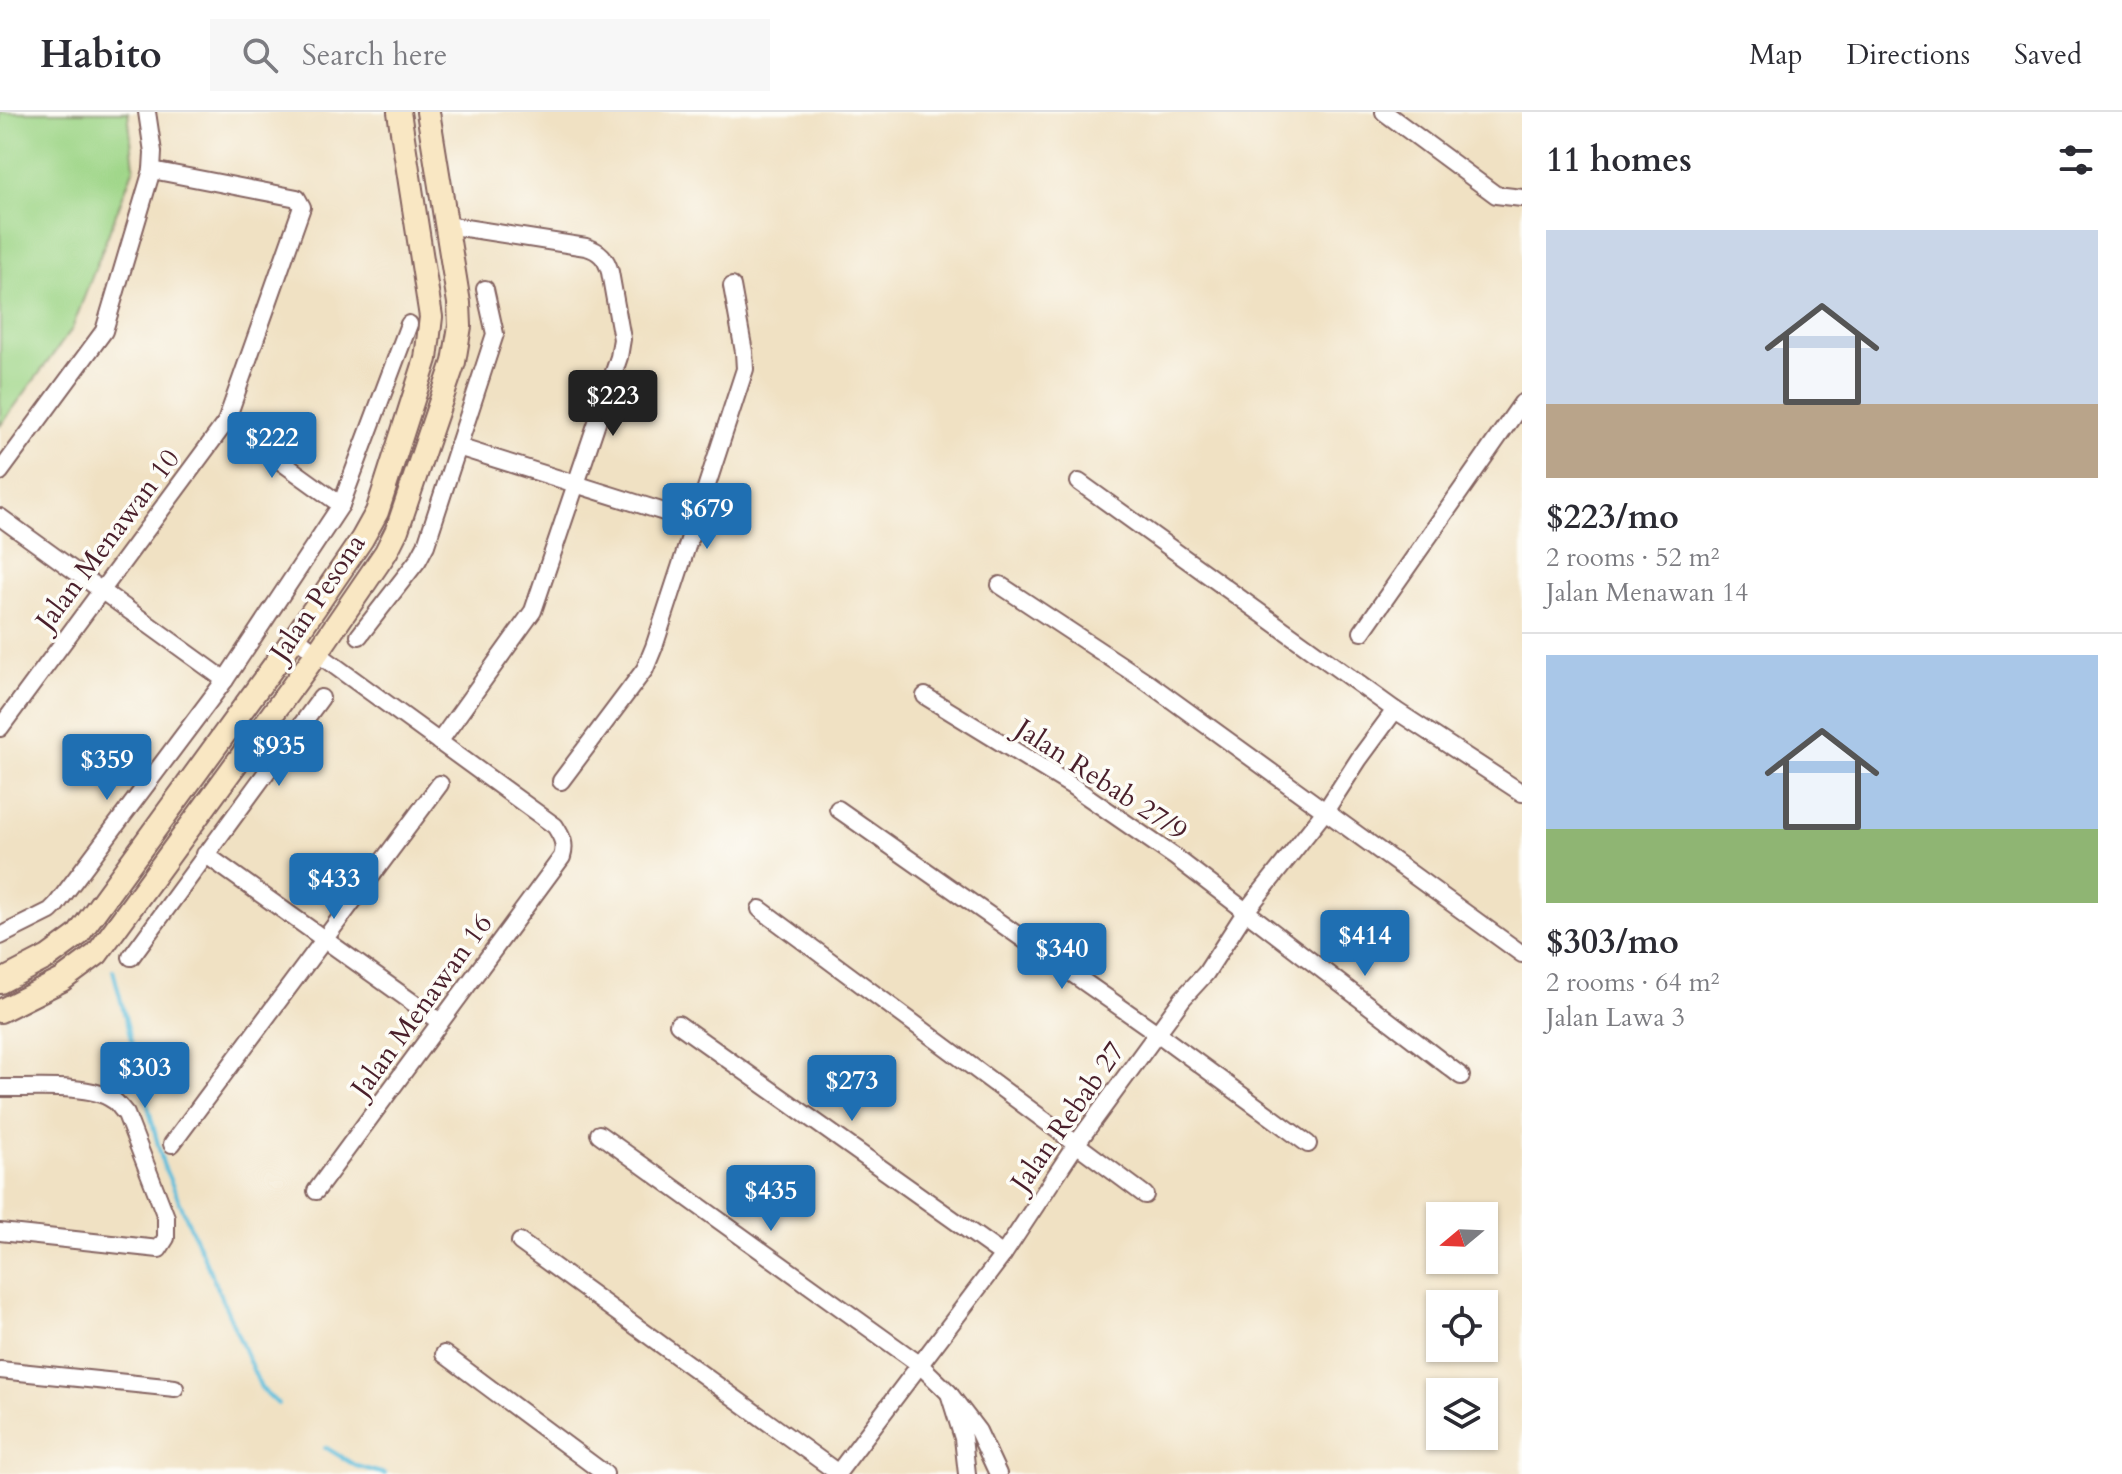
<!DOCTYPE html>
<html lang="en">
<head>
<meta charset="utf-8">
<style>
	:root { --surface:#fff; --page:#f7f7f7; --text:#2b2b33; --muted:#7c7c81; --line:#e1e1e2; --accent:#1f6fb2 }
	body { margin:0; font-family:Cardo,serif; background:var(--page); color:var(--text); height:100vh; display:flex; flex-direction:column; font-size:30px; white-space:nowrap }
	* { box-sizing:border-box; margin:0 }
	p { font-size:26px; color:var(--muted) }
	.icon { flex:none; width:44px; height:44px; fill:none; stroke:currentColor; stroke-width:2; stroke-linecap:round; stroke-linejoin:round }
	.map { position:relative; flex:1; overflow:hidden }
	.panel { display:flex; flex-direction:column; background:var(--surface); width:600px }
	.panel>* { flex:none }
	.needle { width:52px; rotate:251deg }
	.controls { position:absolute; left:1426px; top:1090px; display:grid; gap:16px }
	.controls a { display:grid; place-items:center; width:72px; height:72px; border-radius:0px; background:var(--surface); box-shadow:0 2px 6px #0004; font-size:40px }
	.price { position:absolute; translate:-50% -68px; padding:0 18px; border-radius:8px; background:var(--accent); color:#fff; font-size:26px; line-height:52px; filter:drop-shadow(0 2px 4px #0008) }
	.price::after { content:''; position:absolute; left:50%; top:48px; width:24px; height:18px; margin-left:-12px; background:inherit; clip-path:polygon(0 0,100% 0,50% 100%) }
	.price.on { background:#222; color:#fff }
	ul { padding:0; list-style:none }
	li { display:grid; align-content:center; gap:16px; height:424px; padding:0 24px }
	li+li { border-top:2px solid var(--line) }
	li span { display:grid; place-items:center; height:248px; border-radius:0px; color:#555 }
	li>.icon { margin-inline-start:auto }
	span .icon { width:144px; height:144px; fill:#fffc; stroke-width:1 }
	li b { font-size:34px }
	h2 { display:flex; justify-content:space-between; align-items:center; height:96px; padding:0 24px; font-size:34px }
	header { display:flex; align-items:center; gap:48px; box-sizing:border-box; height:112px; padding:0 40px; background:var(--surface); border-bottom:2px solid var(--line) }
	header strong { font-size:38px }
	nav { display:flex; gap:44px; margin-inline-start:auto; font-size:28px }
	.search { width:560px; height:72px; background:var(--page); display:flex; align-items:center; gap:20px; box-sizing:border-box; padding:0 28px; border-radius:0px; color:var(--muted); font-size:30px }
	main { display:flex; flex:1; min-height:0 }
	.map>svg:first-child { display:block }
</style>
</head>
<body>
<header>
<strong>Habito</strong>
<div class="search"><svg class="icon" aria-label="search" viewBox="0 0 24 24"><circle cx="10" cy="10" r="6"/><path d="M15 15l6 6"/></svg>Search here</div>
<nav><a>Map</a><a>Directions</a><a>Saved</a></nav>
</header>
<main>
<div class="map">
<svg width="1522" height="1362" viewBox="0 0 1522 1362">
	<rect width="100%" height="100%" fill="#fdfcf7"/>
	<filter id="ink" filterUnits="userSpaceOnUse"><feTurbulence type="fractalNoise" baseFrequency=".0125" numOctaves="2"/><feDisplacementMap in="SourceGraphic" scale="16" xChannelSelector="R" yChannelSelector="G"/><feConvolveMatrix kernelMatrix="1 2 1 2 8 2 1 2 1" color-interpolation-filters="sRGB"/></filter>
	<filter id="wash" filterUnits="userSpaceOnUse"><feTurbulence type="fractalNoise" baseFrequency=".006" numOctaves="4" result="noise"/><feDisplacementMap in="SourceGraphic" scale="32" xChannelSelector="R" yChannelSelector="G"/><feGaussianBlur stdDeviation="1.8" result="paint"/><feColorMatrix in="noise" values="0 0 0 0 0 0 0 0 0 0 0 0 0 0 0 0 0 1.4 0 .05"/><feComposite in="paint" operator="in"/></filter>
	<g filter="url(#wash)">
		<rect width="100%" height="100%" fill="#f0e1c3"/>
		<path fill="#9fd688" stroke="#747a5a" stroke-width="2" d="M0,0H128L134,55L72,217L0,314Z"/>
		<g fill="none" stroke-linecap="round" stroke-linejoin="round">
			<g stroke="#5cbddb" stroke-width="4">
				<path d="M113,858L163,1052L261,1276L278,1292"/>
				<path d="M325,1335L356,1354L385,1362"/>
			</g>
		</g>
	</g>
	<g filter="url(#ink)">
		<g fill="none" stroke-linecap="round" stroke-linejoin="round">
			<defs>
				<g id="street">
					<path d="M1384,0L1496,83L1522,86"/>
					<path d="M226,310L341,393"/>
					<path d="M458,335L696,410"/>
					<path d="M0,360L104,219L152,58L153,40L147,0"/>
					<path d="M1079,370L1395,598L1522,681"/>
					<path d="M0,405L225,568"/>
					<path d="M1000,473L1147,570L1522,842"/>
					<path d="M1362,520L1522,291"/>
					<path d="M359,524L418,448L426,433L495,222L485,177"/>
					<path d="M295,525L555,714C562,725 566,732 562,745L316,1079"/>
					<path d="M925,584L1072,674L1175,745L1461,964"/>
					<path d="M0,616L226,310L302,95L297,86L152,58"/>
					<path d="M439,630L533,499L619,245L622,227L610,160C606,146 600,139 586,135L446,113"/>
					<path d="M561,669L645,557L654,535L745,257L744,240L732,174"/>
					<path d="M838,697L1157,921L1308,1032"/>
					<path d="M205,742L440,910"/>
					<path d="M760,797L1145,1083"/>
					<path d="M0,824L50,799L56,793L225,568L341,393L409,212"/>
					<path d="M131,845L321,586"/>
					<path d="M678,912L1003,1143"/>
					<path d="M0,976C29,977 89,971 113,988C118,991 122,998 126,1002L166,1105V1126L159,1137L0,1120"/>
					<path d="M599,1022L919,1252L949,1281"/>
					<path d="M172,1032L440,672"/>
					<path d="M520,1130L838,1361"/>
					<path d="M444,1242L605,1362"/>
					<path d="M0,1258L175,1276"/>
					<path d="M837,1362L1003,1143L1077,1031L1183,886L1206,861L1246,799L1326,698L1359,647L1395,598"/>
					<path d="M967,1362L963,1326L949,1281L978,1319L998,1362"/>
				</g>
				<g id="secondary">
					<path d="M0,870L48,845L78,823L295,525L362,427L377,400L426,247L431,205L399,0"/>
					<path d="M0,899L62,868L97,842L317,541L386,440L397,418L454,250L460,214L459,191L428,0"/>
				</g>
			</defs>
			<use href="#street" stroke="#846360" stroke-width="20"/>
			<use href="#secondary" stroke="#846360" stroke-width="26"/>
			<use href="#street" stroke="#fff" stroke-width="16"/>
			<use href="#secondary" stroke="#f9e7c3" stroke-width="22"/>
		</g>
	</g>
	<g text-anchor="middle" stroke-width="7" stroke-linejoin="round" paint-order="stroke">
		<g font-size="28" fill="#4a1f2b" stroke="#fdfcf7">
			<text transform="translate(107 427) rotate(-53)" y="10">Jalan Menawan 10</text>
			<text transform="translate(317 485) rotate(-56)" y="10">Jalan Pesona</text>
			<text transform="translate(1102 667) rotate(33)" y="10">Jalan Rebab 27/9</text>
			<text transform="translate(421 893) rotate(-54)" y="10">Jalan Menawan 16</text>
			<text transform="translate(1067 1004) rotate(-55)" y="10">Jalan Rebab 27</text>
		</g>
	</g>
</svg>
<div class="controls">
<a><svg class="needle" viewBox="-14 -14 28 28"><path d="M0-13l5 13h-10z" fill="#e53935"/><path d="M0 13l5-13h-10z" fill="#7c7c81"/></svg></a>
<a><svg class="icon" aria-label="locate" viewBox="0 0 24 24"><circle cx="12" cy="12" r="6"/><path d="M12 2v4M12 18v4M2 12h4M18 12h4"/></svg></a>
<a><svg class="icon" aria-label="layers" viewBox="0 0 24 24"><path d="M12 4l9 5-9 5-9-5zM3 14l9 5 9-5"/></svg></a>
</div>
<b class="price on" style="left:613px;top:326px">$223</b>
<b class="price" style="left:272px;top:368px">$222</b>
<b class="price" style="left:707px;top:439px">$679</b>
<b class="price" style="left:279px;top:676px">$935</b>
<b class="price" style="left:107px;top:690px">$359</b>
<b class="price" style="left:334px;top:809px">$433</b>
<b class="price" style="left:1365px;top:866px">$414</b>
<b class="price" style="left:1062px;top:879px">$340</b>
<b class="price" style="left:145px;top:998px">$303</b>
<b class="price" style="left:852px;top:1011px">$273</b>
<b class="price" style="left:771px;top:1121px">$435</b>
</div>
<section class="panel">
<h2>11 homes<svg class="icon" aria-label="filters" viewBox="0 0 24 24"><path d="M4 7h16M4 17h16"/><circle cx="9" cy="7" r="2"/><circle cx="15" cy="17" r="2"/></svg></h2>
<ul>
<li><span style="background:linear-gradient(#c9d6e8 70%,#b9a48a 0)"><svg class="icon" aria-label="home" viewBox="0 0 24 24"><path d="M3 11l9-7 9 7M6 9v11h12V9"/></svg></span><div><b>$223/mo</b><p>2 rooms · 52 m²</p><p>Jalan Menawan 14</p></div></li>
<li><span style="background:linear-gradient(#a9c7e8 70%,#8fb573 0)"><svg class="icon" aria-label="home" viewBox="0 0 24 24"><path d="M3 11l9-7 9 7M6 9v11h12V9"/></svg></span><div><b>$303/mo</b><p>2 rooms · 64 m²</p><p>Jalan Lawa 3</p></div></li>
</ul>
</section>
</main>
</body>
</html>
